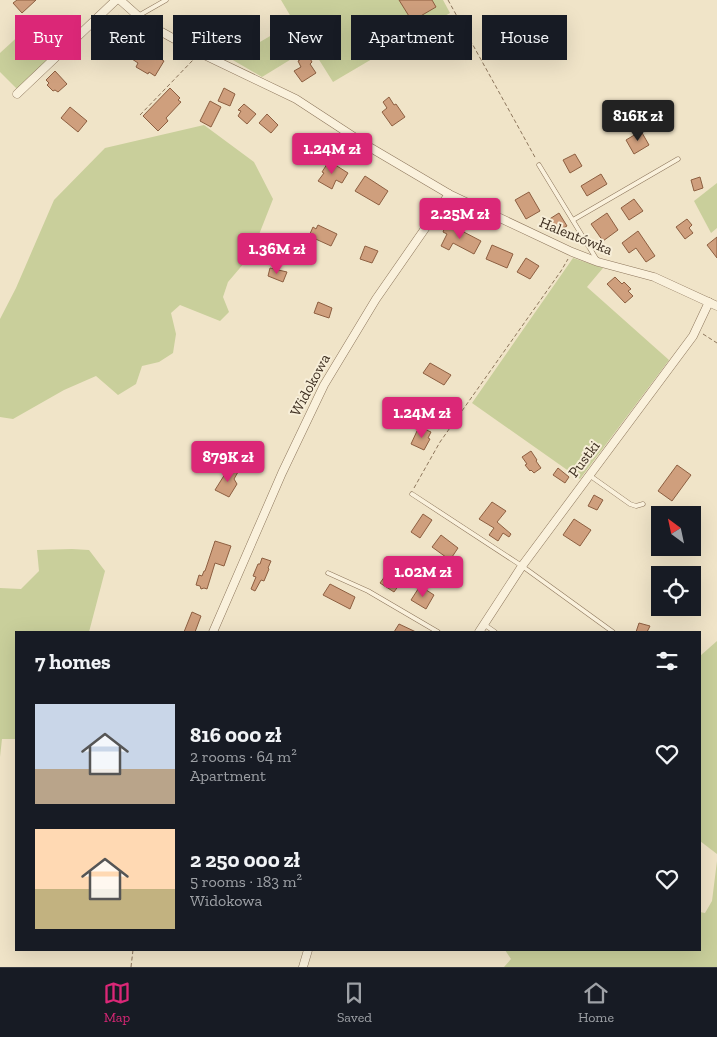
<!DOCTYPE html>
<html lang="en">
<head>
<meta charset="utf-8">
<style>
	:root { --surface:#171b24; --page:#20242c; --text:#f1f3f6; --muted:#9ea1a6; --line:#363941; --accent:#db2777 }
	body { margin:0; font-family:"Zilla Slab",serif; background:var(--page); color:var(--text); height:100vh; display:flex; flex-direction:column; font-size:19px; white-space:nowrap }
	* { box-sizing:border-box; margin:0 }
	p { font-size:16px; color:var(--muted) }
	.icon { flex:none; width:28px; height:28px; fill:none; stroke:currentColor; stroke-width:2; stroke-linecap:round; stroke-linejoin:round }
	.map { position:relative; flex:1; overflow:hidden }
	.drawer { position:absolute; left:15px; top:631px; width:686px; height:320px; display:flex; flex-direction:column; background:var(--surface); border-radius:0px; box-shadow:0 5px 20px #0002 }
	.drawer>* { flex:none }
	.hud { position:absolute; left:15px; top:15px; width:688px; height:45px; display:flex; gap:10px }
	.needle { width:32px; rotate:327deg }
	.tools { position:absolute; left:651px; top:506px; display:grid; gap:10px }
	.tools a { display:grid; place-items:center; width:50px; height:50px; border-radius:0px; background:var(--surface); box-shadow:0 5px 20px #0002; font-size:25px }
	.price { position:absolute; translate:-50% -42px; padding:0 11px; border-radius:5px; background:var(--accent); color:#fff; font-size:16px; line-height:32px; filter:drop-shadow(0 1px 2px #0008) }
	.price::after { content:''; position:absolute; left:50%; top:30px; width:15px; height:11px; margin-left:-8px; background:inherit; clip-path:polygon(0 0,100% 0,50% 100%) }
	.price.active { background:#222; color:#fff }
	ul { padding:0; list-style:none }
	li { display:flex; align-items:center; gap:15px; height:125px; padding:0 20px }
	li span { display:grid; place-items:center; flex:none; width:140px; height:100px; border-radius:0px; color:#555 }
	li>.icon { margin-inline-start:auto }
	span .icon { width:60px; height:60px; fill:#fffc; stroke-width:1 }
	li b { font-size:21px }
	h2 { display:flex; justify-content:space-between; align-items:center; height:60px; padding:0 20px; font-size:21px }
	.tag { padding:0 18px; border-radius:0px; background:var(--surface); box-shadow:0 5px 20px #0002; font-size:18px; line-height:45px }
	.tag.active { background:var(--accent); color:#fff }
	.tabs { display:flex; justify-content:space-around; align-items:center; height:70px; border-top:1px solid var(--line); background:var(--surface); font-size:14px; color:var(--muted) }
	.tabs a { display:grid; justify-items:center; gap:2px }
	.tabs .active { color:var(--accent) }
	.map>svg:first-child { display:block }
</style>
</head>
<body>
<div class="map">
<svg width="717" height="967" viewBox="0 0 717 967">
	<rect width="100%" height="100%" fill="#f0e4c8"/>
	<g fill="#c9cf9b">
		<path d="M281,0H443L450,13L333,82L311,47L262,77L231,59L294,22Z"/>
		<path d="M24,31L49,59L17,89L0,72V53Z"/>
		<path d="M204,125L254,162L273,199L251,255L228,282L223,297L229,312L220,321L180,305L171,313L176,334L173,353L159,362L142,366L136,384L118,395L96,376L64,390L13,419L0,417V319L16,288L54,200L105,148Z"/>
		<path d="M717,183V228L711,233L694,201Z"/>
		<path d="M573,258L603,268L587,287L669,360L580,479L472,403Z"/>
		<path d="M72,549L89,550L105,571L89,632H16V739H2L0,757V588L21,589L39,571L37,550Z"/>
		<path d="M717,641V854L700,841V656Z"/>
		<path d="M717,861V967H504L511,959L505,950H700V912L705,913L712,901Z"/>
	</g>
	<g fill="#cf9f7d" stroke="#8d5f41">
		<path d="M17,0H36L22,13L13,3Z"/>
		<path d="M399,0H432L436,7L412,21Z"/>
		<path d="M118,15L126,22L122,26L126,30L116,41L101,27L111,16L115,19Z"/>
		<path d="M137,50L144,54L145,52L153,57L154,55L164,61L155,76L149,72L148,74L136,67L138,63L132,59Z"/>
		<path d="M308,55L312,62L310,64L316,73L302,82L294,71L301,67L298,61Z"/>
		<path d="M55,71L67,84L58,92L55,90L53,91L47,85L49,83L46,80Z"/>
		<path d="M170,88L180,98L178,100L181,102L166,118L168,121L158,131L143,116Z"/>
		<path d="M224,88L235,94L230,106L218,101Z"/>
		<path d="M389,97L394,105L396,104L405,117L392,126L382,112L387,108L383,102Z"/>
		<path d="M210,101L221,107L211,127L200,121Z"/>
		<path d="M244,104L256,114L247,124L238,116L241,111L238,110Z"/>
		<path d="M651,106L657,116L644,125L637,114Z"/>
		<path d="M70,107L87,121L78,132L61,118Z"/>
		<path d="M267,114L278,125L271,133L259,123Z"/>
		<path d="M641,131L649,145L634,154L626,140Z"/>
		<path d="M575,154L582,166L570,173L563,160Z"/>
		<path d="M329,161L348,173L342,183L336,180L332,189L318,181L324,173L322,172Z"/>
		<path d="M601,174L607,184L587,196L581,186Z"/>
		<path d="M365,176L388,191L379,205L355,191Z"/>
		<path d="M700,177L703,188L694,191L691,180Z"/>
		<path d="M529,192L540,211L526,219L515,200Z"/>
		<path d="M634,199L643,211L629,220L621,208Z"/>
		<path d="M559,213L567,226L556,232L548,220Z"/>
		<path d="M607,213L618,230L603,241L591,224Z"/>
		<path d="M687,219L692,225L689,228L693,233L685,239L676,227Z"/>
		<path d="M446,224L458,229L481,241L474,254L453,243L449,250L441,246L447,234L443,232Z"/>
		<path d="M318,225L337,234L331,246L309,236L313,227L316,229Z"/>
		<path d="M638,231L655,256L646,262L636,248L629,253L622,243Z"/>
		<path d="M271,237L282,241L278,252L267,248Z"/>
		<path d="M717,237V258L707,245Z"/>
		<path d="M492,245L513,254L507,268L486,259Z"/>
		<path d="M365,246L378,251L372,263L360,259Z"/>
		<path d="M526,258L539,266L530,279L517,272Z"/>
		<path d="M270,268L287,272L283,282L268,276Z"/>
		<path d="M615,277L622,284L624,282L631,289L628,291L633,296L625,303L607,284Z"/>
		<path d="M318,302L332,308L329,318L314,313Z"/>
		<path d="M430,363L451,375L444,385L423,373Z"/>
		<path d="M422,428L431,432L428,438L430,439L424,450L411,444L417,431L420,433Z"/>
		<path d="M531,451L537,460L536,461L541,468L534,473L531,470L530,471L525,465L527,464L522,457Z"/>
		<path d="M677,465L691,475L672,501L658,491Z"/>
		<path d="M230,466L238,472L234,479L237,484L229,497L215,490Z"/>
		<path d="M558,468L569,477L565,483L553,475Z"/>
		<path d="M594,495L603,500L597,510L588,506Z"/>
		<path d="M492,502L506,511L497,522L511,534L509,537L503,533L498,541L489,535L494,528L479,519Z"/>
		<path d="M423,514L432,520L420,538L411,532Z"/>
		<path d="M574,519L591,530L580,546L563,535Z"/>
		<path d="M441,535L458,548L450,560L432,547Z"/>
		<path d="M215,541L231,546L224,566L215,563L207,589L204,588L201,589L200,586L196,585L199,575L202,576L204,571H205Z"/>
		<path d="M262,558L271,561L268,568L269,569L264,581L261,580L255,591L251,589L256,577L253,576L258,564H260Z"/>
		<path d="M388,572L402,581L394,592L380,583Z"/>
		<path d="M330,584L355,597L350,609L323,595Z"/>
		<path d="M420,586L434,595L426,609L411,600Z"/>
		<path d="M192,612L201,616L195,632H184Z"/>
		<path d="M639,623L650,626L647,632H636Z"/>
		<path d="M399,624L416,632H394Z"/>
	</g>
	<g fill="none" stroke-linecap="round" stroke-linejoin="round">
		<defs>
			<g id="service">
				<path d="M138,16L166,0"/>
				<path d="M539,165L597,260"/>
				<path d="M573,220L678,159"/>
				<path d="M589,475L630,504L636,506L643,504"/>
				<path d="M412,494L522,566L613,632"/>
				<path d="M328,573L368,591L438,632"/>
				<path d="M485,625L495,632"/>
			</g>
			<g id="minor">
				<path d="M120,0L147,24L200,53L296,99L371,148L449,194L572,252L598,262L654,277L717,306"/>
				<path d="M17,94L116,0"/>
				<path d="M213,632L282,473L324,385L376,299L449,194"/>
				<path d="M479,632L522,566L693,336L709,302"/>
				<path d="M303,967L308,950"/>
			</g>
		</defs>
		<use href="#service" stroke="#8d765c" stroke-width="5"/>
		<use href="#minor" stroke="#8d765c" stroke-width="9"/>
		<g stroke="#8d765c" stroke-width="1" stroke-dasharray="4 2.5" stroke-linecap="butt">
			<path d="M448,0L536,159"/>
			<path d="M140,115L194,59"/>
			<path d="M703,334L717,343"/>
			<path d="M414,488L440,442L561,271L568,259"/>
			<path d="M131,967L133,950"/>
		</g>
		<use href="#service" stroke="#faf1dc" stroke-width="4"/>
		<use href="#minor" stroke="#faf1dc" stroke-width="8"/>
	</g>
	<g text-anchor="middle" stroke-width="4" stroke-linejoin="round" paint-order="stroke">
		<g font-size="15" fill="#3d2e20" stroke="#f7eed8">
			<text transform="translate(576 236) rotate(22)" y="5">Halentówka</text>
			<text transform="translate(310 385) rotate(-62)" y="5">Widokowa</text>
			<text transform="translate(584 459) rotate(-53)" y="5">Pustki</text>
		</g>
	</g>
</svg>
<div class="tools">
<a><svg class="needle" viewBox="-14 -14 28 28"><path d="M0-13l5 13h-10z" fill="#e53935"/><path d="M0 13l5-13h-10z" fill="#9ea1a6"/></svg></a>
<a><svg class="icon" aria-label="locate" viewBox="0 0 24 24"><circle cx="12" cy="12" r="6"/><path d="M12 2v4M12 18v4M2 12h4M18 12h4"/></svg></a>
</div>
<b class="price active" style="left:638px;top:142px">816K zł</b>
<b class="price" style="left:332px;top:175px">1.24M zł</b>
<b class="price" style="left:460px;top:240px">2.25M zł</b>
<b class="price" style="left:277px;top:275px">1.36M zł</b>
<b class="price" style="left:422px;top:439px">1.24M zł</b>
<b class="price" style="left:228px;top:483px">879K zł</b>
<b class="price" style="left:423px;top:598px">1.02M zł</b>
<div class="hud">
<a class="tag active">Buy</a>
<a class="tag">Rent</a>
<a class="tag">Filters</a>
<a class="tag">New</a>
<a class="tag">Apartment</a>
<a class="tag">House</a>
</div>
<section class="drawer">
<h2>7 homes<svg class="icon" aria-label="filters" viewBox="0 0 24 24"><path d="M4 7h16M4 17h16"/><circle cx="9" cy="7" r="2"/><circle cx="15" cy="17" r="2"/></svg></h2>
<ul>
<li><span style="background:linear-gradient(#c9d6e8 65%,#b9a48a 0)"><svg class="icon" aria-label="home" viewBox="0 0 24 24"><path d="M3 11l9-7 9 7M6 9v11h12V9"/></svg></span><div><b>816 000 zł</b><p>2 rooms · 64 m²</p><p>Apartment</p></div><svg class="icon" aria-label="heart" viewBox="0 0 24 24"><path d="M12 20l-8-8c-3-5 5-10 8-4 3-6 11-1 8 4z"/></svg></li>
<li><span style="background:linear-gradient(#ffd9b3 60%,#c2b280 0)"><svg class="icon" aria-label="home" viewBox="0 0 24 24"><path d="M3 11l9-7 9 7M6 9v11h12V9"/></svg></span><div><b>2 250 000 zł</b><p>5 rooms · 183 m²</p><p>Widokowa</p></div><svg class="icon" aria-label="heart" viewBox="0 0 24 24"><path d="M12 20l-8-8c-3-5 5-10 8-4 3-6 11-1 8 4z"/></svg></li>
</ul>
</section>
</div>
<nav class="tabs">
<a class="active"><svg class="icon" aria-label="map" viewBox="0 0 24 24"><path d="M3 6l6-2 6 2 6-2v14l-6 2-6-2-6 2zM9 4v14M15 6v14"/></svg>Map</a>
<a><svg class="icon" aria-label="saved" viewBox="0 0 24 24"><path d="M7 4h10v16l-5-4-5 4z"/></svg>Saved</a>
<a><svg class="icon" aria-label="home" viewBox="0 0 24 24"><path d="M3 11l9-7 9 7M6 9v11h12V9"/></svg>Home</a>
</nav>
</body>
</html>
